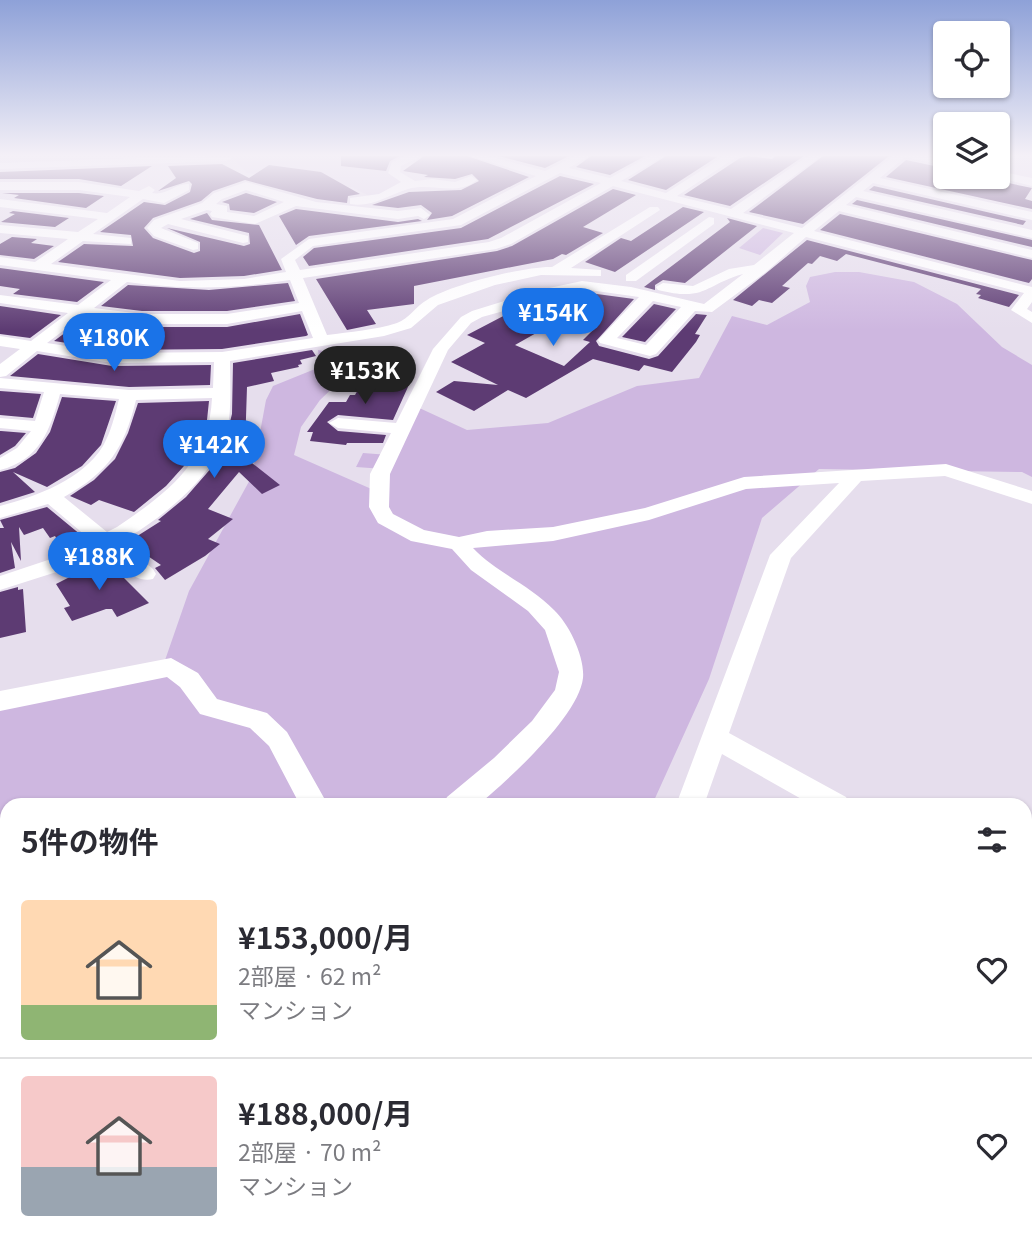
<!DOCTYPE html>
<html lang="ja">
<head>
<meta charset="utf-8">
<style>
	:root { --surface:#fff; --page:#f7f7f7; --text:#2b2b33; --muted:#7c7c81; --line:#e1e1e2; --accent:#1a73e8 }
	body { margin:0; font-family:Georgia,"Noto Sans JP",serif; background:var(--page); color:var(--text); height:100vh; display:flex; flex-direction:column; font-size:26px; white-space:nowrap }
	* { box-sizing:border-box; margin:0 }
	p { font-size:23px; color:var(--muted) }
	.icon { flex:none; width:38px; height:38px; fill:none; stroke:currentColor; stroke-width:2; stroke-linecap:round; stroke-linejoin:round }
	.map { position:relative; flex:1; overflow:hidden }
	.details { position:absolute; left:0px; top:798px; width:1032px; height:450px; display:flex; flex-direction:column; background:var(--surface); border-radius:21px 21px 0 0; box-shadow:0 2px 5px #0004 }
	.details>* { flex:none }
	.buttons { position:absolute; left:933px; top:21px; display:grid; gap:14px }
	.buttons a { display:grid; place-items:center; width:77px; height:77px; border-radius:7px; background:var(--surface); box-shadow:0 2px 5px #0004; font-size:35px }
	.price { position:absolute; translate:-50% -60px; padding:0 16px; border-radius:24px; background:var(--accent); color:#fff; font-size:23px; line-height:46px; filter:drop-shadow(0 2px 4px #0008) }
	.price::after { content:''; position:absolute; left:50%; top:42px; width:21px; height:16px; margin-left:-10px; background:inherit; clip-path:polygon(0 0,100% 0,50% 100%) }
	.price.active { background:#222; color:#fff }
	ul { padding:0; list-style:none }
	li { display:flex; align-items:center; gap:21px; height:175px; padding:0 21px }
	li+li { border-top:2px solid var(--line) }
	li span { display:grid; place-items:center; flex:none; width:196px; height:140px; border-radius:7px; color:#555 }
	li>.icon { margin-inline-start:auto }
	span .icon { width:84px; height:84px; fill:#fffc; stroke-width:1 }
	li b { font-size:30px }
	h2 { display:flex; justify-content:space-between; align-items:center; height:84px; padding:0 21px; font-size:30px }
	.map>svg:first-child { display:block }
</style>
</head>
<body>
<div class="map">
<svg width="1032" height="1247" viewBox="0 0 1032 1247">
	<rect width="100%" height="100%" fill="#e6deed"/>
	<path fill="#ded2e8" d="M230,156H411L394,163L391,173L406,181L383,196L371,197L352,187L335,189L277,176L247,173Z"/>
	<g fill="#ceb7e0">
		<path d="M763,228L783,233L760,255L739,248Z"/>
		<path d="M835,272H859L914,282L957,304L1002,347L1032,365V477L1022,472L819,469L762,518L709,679L652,805H7V1241H646L650,1247H0V693L163,666L189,591L252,476L266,400L273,386L320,367L318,350L364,358L320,400L301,427L294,455L376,491L384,469L356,467L363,453L389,455L415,406L467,430L548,423L637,386L699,378L732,316L767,325L810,302L806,286L810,277Z"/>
	</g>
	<g fill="#5d3b73" fill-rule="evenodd">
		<path d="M341,156H400L390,161L386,171L341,166Z"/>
		<path d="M424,156H467L529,177L452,216L427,220L432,213L421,205L398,208L372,205L409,192L461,190L479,181L472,174L455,179L424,177L428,175L403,171Z"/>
		<path d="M498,156H569L545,168Z"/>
		<path d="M591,156H645L610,175L576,167Z"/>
		<path d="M666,156H710L717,157L666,190L628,180Z"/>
		<path d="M748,156L772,159L776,156H804L730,206L684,195L740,158Z"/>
		<path d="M823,156H889L803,224L749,212Z"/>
		<path d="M906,160L939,167L936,170L945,172V177H992L994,180L1032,188L1025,199L1032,201V209L886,177Z"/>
		<path d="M222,164L249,178L269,165L321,172L360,194L348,196L347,203L317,199L245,180L213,191L201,201L153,218L144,228L153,238L194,253L200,251V242L167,228L244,246L250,244L249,233L190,219L207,213L212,220L259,225L282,270L244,276L180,278L58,262L84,244L133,246L131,235L100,232L144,202L165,205L190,192L192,184L189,181L158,191L176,178L168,166Z"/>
		<path d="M152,166L121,186L79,179H0V172Z"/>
		<path d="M560,176L594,184L488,239L309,266L303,257L314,248L461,228Z"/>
		<path d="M874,186L1026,221L1023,225L869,190Z"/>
		<path d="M613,189L636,195L583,227L603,233L566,255L562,254L553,259L414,286V304L367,310L376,324L347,330L316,279L497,251L512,246Z"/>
		<path d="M2,193H79L104,196L86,208L14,198L19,195Z"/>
		<path d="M246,193L277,202L254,213L230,210L229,204L222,202Z"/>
		<path d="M857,200L1032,240V247L852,204Z"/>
		<path d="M683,207L704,212L615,272L585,262L621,238L631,241Z"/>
		<path d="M296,209L398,222L418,219L422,221L309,236L296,245L279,216Z"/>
		<path d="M13,211L69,218L55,227L1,222L15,214L9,213Z"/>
		<path d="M840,214L1032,260V279L1029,283L820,230Z"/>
		<path d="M727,218L757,226L685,283L663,280L655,285V290L644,287L730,222Z"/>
		<path d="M12,237L37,239L31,243L54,246L34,259L0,255V244Z"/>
		<path d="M807,240L1019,295L1009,307L978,298L981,295L976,294L981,289L846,254L837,261L820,256L812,264L808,263L782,286L790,288L772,303L759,300L752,306L733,300Z"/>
		<path d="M0,268L104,282L77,302L13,294L20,289L0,286Z"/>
		<path d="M288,283L295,301L227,311H142L101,306L128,285L209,290Z"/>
		<path d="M582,292L634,299L596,341L599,346L649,359L658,356L696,314L707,315L695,334L700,335L696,342L672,372L644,365L639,371L593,359L526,398L508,390L474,411L436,392L454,381L498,385L451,362L485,343L467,335L511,312L527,318L542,303ZM568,315L599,324L583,340L590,342L564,366L515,345Z"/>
		<path d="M654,304L676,309L645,342L622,337Z"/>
		<path d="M0,306L61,315L30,338L0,334Z"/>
		<path d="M300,314L308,335L306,336L222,349L112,350L54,341L85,318L142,327H227Z"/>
		<path d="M312,350L316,356L300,360L302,364L298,365L299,367L271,373L274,381L247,387L245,448L235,459L252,463L280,485L262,494L239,472L208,509L233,519L208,539L220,544L205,556L165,580L155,568L161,565L139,550L142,547L131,540L161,521L158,520L186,497L213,466L223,449L232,414L233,363Z"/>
		<path d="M38,354L112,366L211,365L210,385L129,387L10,376Z"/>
		<path d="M399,356L391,373H394L392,376L412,378L393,420L338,415L327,422L338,431L386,435L383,443H347L346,445L310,441L313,432H307L329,402H346L350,395H355L359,388H367L373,375V357Z"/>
		<path d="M0,391L41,394L33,418L0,415Z"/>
		<path d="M62,397L116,401L101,445L82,466L47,487L13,472L35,492L0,503V472L15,468L36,453L50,432Z"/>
		<path d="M209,401L207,420L192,457L166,486L134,512L99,500L91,505L70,496L94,480L115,459L128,433L138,403Z"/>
		<path d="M0,431H1L26,433L15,446L0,455Z"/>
		<path d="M47,507L81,535L59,543L55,536L50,538L43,528L24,535L19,527L21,561L11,542L15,568L0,573V528H4L0,520Z"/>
		<path d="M105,559L149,603L117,617L112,609H106L72,621L64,608L70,606L56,584Z"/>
		<path d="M18,587V590L23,589L26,632L0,638V592Z"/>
	</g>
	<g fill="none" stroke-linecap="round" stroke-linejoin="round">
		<g fill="#fff" fill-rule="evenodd">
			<path d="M200,156L232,158L226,161L0,169V163Z"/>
			<path d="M406,156H422L401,166L400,172L415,181L432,179L455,182L471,176L477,180C457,197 431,182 408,189C388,195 372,208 350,204V198L379,194L401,182L388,173L392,162Z"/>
			<path d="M470,156H488L545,171L575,156H589L569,168L610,178L650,156H664L621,181L666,193L724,156H738L677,196L731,209L808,156H821L743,213L802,228L893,156H926L945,160V166L905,157L880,178L1032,212V220L873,183L863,191L1032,230V238L856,197L846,205L1032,250V258L839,211L814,231L1032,287V302L1027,309L1032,312V323L1011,310L1024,293L806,237L766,272L712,312L695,311L656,354L650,356L600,343L598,340L639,297L582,289L482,317L471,323L448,350L390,474L389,507L393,514L424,530L459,537L487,531L553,527L645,508L744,477L946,464L1032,491V504L945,476L861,481L791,558L729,733L846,797L850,805H812L722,754L704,805H676L770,555L839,483L746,489L649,520L553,541L473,548C497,573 530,585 554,610C569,624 585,657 583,678C579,716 507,781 478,805H443L447,797L494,758L532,721L555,690L559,672L545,630L528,611L471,570L452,549L411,541L378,523L369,507L370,474L391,433L338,428L329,423L338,418L396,423L433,349L461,317L472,311L540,290L582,281L631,287L704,304L743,274C704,285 706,302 658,290L656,287L663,283L693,286L729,269L754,265L794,233L613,186L511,244L496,249L303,278L327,335C350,332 375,330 397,323C409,319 416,306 427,300C450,285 525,266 552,267L650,207H658L660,210L571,268L601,270V276L541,275L495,285L438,305L411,328L384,336L230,361C230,383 232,409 227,431C215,477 160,520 120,542L153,569L156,574L153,579C134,584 118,563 104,551L69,568L0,590V576L54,558L92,541L48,504L0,518V506C37,496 82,480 103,446C111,432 115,415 119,399L60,394C50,430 40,460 0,470V458L17,448L31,431L0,428V418L35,421L44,392L0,388V378L129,390L213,388L214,362L112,363L37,351L6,376L0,377V364L20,349L0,346V336L31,341L68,313L0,303V295L78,305L111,280L0,265V257L35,262L68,239L0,233V225L78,232L98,219L0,207V199L107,213L130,197L79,190H0V182H79L139,191L149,186L155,190L152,193C167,196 175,183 189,184V190L164,203L143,199L93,234L131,238V244L83,241L51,264L180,281L244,279L286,272L281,259L309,239L453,219L536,176ZM560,173L601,183L501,238L489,242L300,270L295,260L313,246L461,225ZM290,280L299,303L227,314H142L94,308L127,282C187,290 230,289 290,280ZM653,301L681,307L646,345L617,338ZM302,311L313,338L222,352L112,353L47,343L84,315L142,324H227ZM212,398C209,463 167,493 117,527L107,532L64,497C109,472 124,448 136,400Z"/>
			<path d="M998,156H1013L1003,162L998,161Z"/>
			<path d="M998,171L1032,178V186L995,177H998Z"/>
			<path d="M246,182L316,202L398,211L421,208L430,215L424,219L418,216L398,219L296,206L255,224L212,217L210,214L212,211L207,210L181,219L248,236V242L243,243L168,224L161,228L198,243V249L193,250L154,236L147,228L154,220L202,203L214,193ZM246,190L284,202L254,216L227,212V206L216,204L222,199Z"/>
			<path d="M709,217L714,218V224L636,281H626V275Z"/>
			<path d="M171,658L198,673L217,699L267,713L287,732L328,805H300L269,746L250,728L200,714L180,687L167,677L0,711V691Z"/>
			<path d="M1026,877L1032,880V908L1026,905Z"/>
			<path d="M746,1241H806L809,1247H748Z"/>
		</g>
	</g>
	<linearGradient id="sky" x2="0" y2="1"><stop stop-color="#8ea1d8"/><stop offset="0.47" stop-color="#f4f0f7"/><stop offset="1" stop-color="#f4f0f7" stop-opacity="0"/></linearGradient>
	<rect width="1032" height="330" fill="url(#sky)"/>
</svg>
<div class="buttons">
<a><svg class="icon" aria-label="locate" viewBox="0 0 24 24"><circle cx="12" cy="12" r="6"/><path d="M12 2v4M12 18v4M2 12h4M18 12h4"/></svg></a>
<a><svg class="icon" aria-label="layers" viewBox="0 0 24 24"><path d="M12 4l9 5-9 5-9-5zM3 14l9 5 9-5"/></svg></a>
</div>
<b class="price" style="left:553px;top:348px">¥154K</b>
<b class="price" style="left:114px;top:373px">¥180K</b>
<b class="price active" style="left:365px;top:406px">¥153K</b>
<b class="price" style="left:214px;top:480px">¥142K</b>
<b class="price" style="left:99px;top:592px">¥188K</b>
<section class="details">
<h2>5件の物件<svg class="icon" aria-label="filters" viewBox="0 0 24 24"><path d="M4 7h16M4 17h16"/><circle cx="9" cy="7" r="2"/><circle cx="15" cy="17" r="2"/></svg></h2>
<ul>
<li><span style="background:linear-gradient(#ffd9b3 75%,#8fb573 0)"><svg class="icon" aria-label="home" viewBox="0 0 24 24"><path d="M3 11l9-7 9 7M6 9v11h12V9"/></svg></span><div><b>¥153,000/月</b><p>2部屋 · 62 m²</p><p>マンション</p></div><svg class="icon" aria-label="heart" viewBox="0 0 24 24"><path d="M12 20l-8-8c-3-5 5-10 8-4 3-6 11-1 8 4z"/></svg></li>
<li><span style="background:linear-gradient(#f6c9c9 65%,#9aa5b1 0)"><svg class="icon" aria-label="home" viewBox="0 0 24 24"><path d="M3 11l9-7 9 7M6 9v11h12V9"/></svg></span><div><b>¥188,000/月</b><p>2部屋 · 70 m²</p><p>マンション</p></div><svg class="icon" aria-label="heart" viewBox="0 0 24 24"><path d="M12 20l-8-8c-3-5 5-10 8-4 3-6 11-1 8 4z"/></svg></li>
</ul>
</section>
</div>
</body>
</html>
